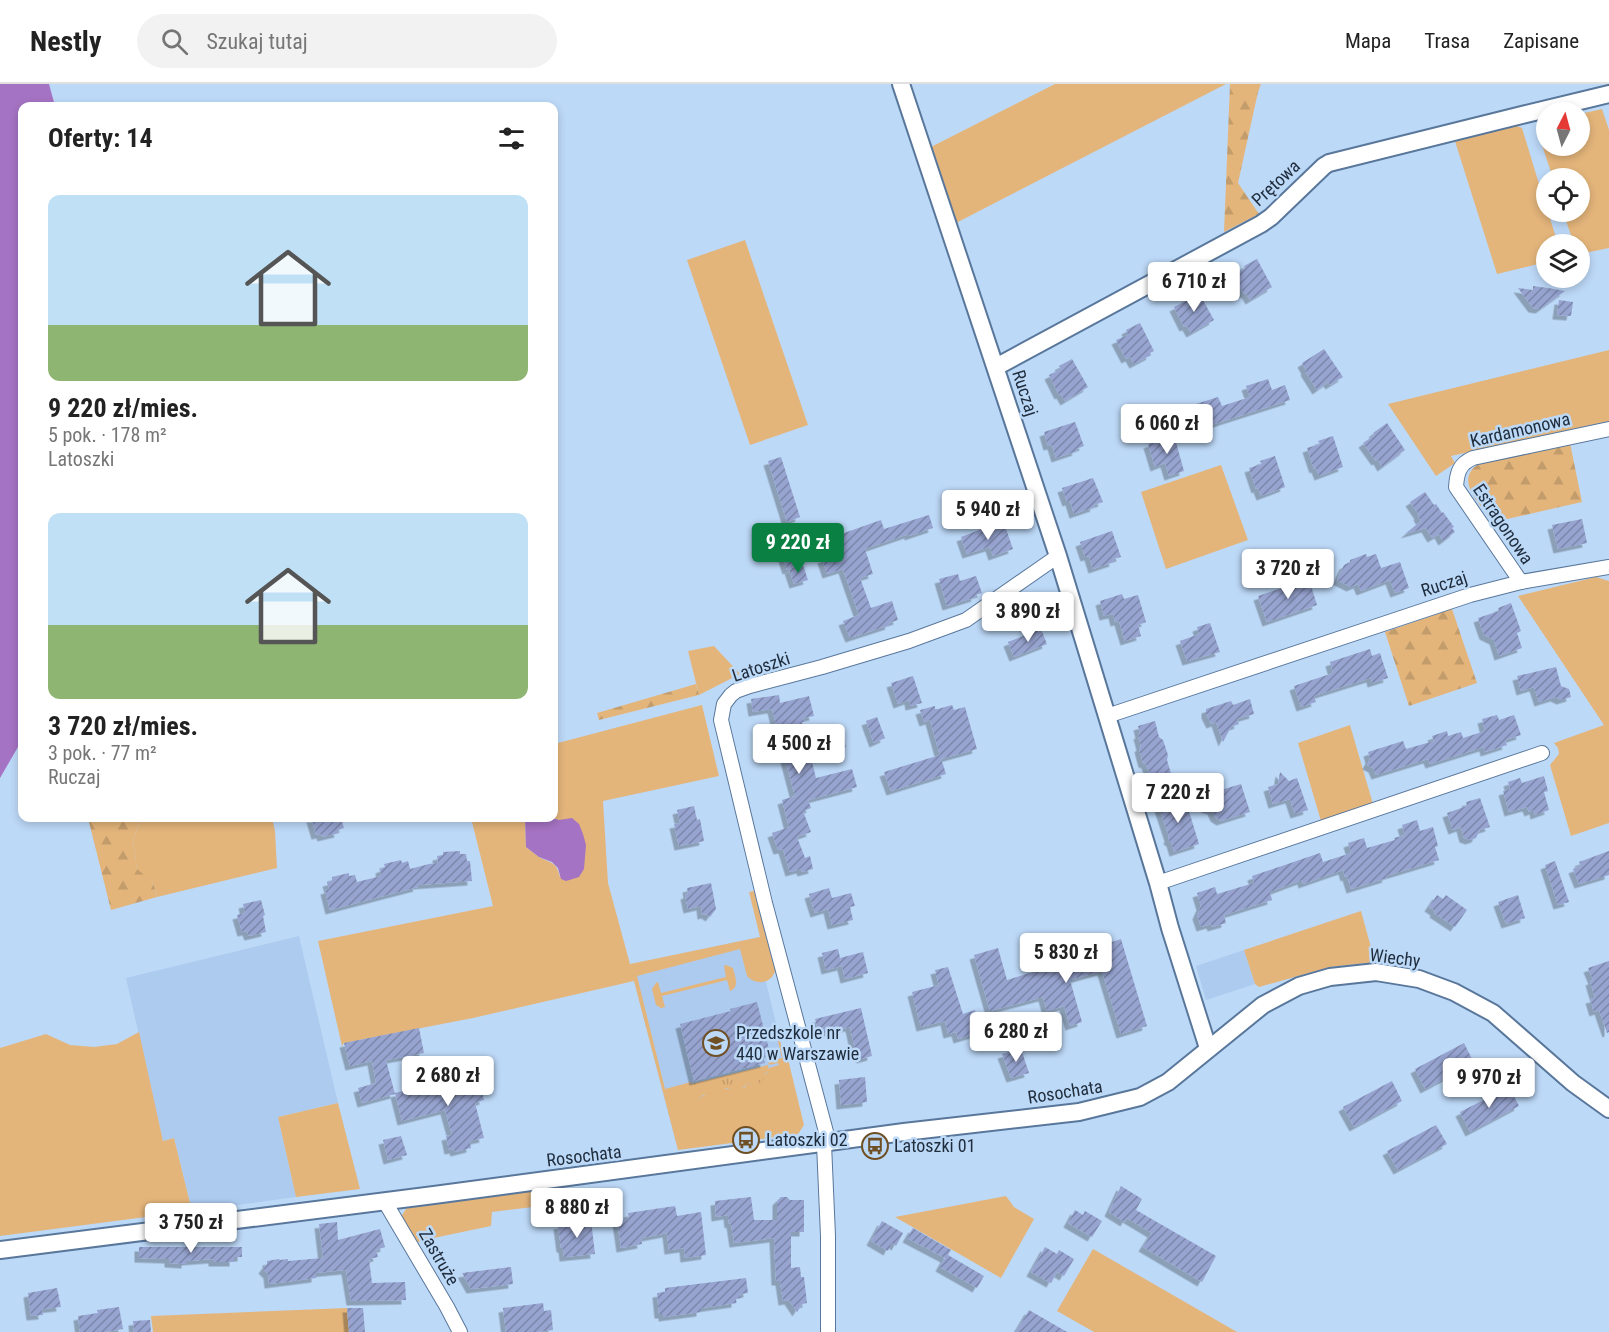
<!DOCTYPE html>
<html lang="pl">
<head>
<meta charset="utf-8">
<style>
	:root { --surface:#fff; --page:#f2f2f2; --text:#222; --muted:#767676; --line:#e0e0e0; --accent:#0b8043 }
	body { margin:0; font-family:"Roboto Condensed",sans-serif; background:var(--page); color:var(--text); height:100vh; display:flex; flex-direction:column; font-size:22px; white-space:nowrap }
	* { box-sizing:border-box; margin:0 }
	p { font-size:20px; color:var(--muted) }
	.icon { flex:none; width:33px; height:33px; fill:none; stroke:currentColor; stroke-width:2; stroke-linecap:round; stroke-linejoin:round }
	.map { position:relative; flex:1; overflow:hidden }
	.sheet { position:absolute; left:18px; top:18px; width:540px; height:720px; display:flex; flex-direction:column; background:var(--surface); border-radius:12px; box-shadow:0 3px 9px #0003 }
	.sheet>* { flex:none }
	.needle { width:39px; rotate:6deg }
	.controls { position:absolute; left:1536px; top:18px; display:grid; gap:12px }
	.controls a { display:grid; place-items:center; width:54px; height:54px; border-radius:50%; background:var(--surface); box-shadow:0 3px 9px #0003; font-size:30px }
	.price { position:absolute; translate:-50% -51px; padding:0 14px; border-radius:6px; background:#fff; color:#222; font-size:20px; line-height:39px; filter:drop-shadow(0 2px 3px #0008) }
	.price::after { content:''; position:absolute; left:50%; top:36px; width:18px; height:14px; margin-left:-9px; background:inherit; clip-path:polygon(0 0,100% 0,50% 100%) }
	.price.current { background:var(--accent); color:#fff }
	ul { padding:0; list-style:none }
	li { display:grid; align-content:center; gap:12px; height:318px; padding:0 30px }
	li span { display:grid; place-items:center; height:186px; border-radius:12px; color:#555 }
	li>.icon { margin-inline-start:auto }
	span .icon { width:108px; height:108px; fill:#fffc; stroke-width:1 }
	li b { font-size:26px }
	h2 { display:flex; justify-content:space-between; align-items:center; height:72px; padding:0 30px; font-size:26px }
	header { display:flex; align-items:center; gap:36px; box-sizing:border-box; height:84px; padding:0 30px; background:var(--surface); border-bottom:2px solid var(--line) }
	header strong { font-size:28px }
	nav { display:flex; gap:33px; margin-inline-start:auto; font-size:21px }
	.search { width:420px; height:54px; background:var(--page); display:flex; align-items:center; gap:15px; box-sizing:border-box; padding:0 21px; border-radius:33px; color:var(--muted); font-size:22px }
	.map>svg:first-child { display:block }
</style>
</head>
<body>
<header>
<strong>Nestly</strong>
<div class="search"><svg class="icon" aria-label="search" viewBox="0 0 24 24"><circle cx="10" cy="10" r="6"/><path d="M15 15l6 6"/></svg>Szukaj tutaj</div>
<nav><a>Mapa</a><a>Trasa</a><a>Zapisane</a></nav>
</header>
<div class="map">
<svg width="1609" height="1248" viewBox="0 0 1609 1248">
	<defs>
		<pattern id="forest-firs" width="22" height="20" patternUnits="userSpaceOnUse" patternTransform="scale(1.5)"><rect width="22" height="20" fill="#e4b57b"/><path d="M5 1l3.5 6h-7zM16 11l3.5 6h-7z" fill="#c39c6b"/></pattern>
		<pattern id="park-tufts" width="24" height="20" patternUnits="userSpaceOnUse" patternTransform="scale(1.5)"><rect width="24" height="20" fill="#e4b57b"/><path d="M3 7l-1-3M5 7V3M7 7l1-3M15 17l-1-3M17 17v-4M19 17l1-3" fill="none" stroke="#c39c6b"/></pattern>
		<pattern id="building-hatch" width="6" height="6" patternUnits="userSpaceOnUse" patternTransform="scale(1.5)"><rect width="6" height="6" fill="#97a4d0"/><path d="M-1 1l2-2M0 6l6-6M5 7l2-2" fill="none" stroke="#7b86aa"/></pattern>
		<filter id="shadow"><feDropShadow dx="-4.5" dy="4.5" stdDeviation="0" flood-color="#0004"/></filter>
	</defs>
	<rect width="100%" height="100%" fill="#bdd9f8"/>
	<g fill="#adcbef">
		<path d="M299,852L338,1019L278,1033L296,1113L192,1127L174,1054L163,1057L126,894Z"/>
		<path d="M760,853L765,894L801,1041L676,1059L630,881Z"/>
		<path d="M1244,866L1255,900L1206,916L1196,882Z"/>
	</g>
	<g fill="#e4b57b">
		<path d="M1055,0H1226L956,139L931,63Z"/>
		<path d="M1602,25L1609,46V164L1580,170V160H1574L1563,128H1580V94H1553L1537,46L1539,41L1546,37V62H1580V30Z"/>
		<path d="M1512,40L1522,44L1546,123V128H1548L1558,160H1546V178L1497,190L1454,54Z"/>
		<path d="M745,156L808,341L750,361L687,176Z"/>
		<path d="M1609,266V337L1451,372L1455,379L1436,392L1388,320Z"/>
		<path d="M1221,381L1248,456L1166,485L1141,408Z"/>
		<path d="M1596,493L1609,497V739L1571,752L1550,681L1559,670L1558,664L1554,659L1604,641L1518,512Z"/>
		<path d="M714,562L740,590L699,611L688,567Z"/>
		<path d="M702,621L719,692L603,717L608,799L630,880L760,853L749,808L754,807L774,882H776C775,899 757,903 747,892L740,865L637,892L665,1005L691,998V1000L687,1001L689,1015L698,1016C709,1005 729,1004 744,1004L747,999L751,1000L767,989L769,984L779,981L778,979L769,981L768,977L782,974L775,945L777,944L784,973L788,975L804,1041L798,1050L755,1056L754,1052L740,1053V1058L678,1066L634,897L473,934L344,959L342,962L318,857L493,822L471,734H525L526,763C530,766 535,770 539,773C552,780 556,777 560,793L559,736L552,734H554V660Z"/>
		<path d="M1350,641L1373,720L1321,737L1298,659Z"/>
		<path d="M141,734H272L275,747L277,784L157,813L153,798L137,786L133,756Z"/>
		<path d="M1361,827L1375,878L1330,883L1259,903L1255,900L1244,866Z"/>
		<path d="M726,881L733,884C735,893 740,903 730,907L727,896L662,912L665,923L661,924L656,921L652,905L656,899L658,898L661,909L726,893L724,882Z"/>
		<path d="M139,948L163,1057L174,1054L192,1127L0,1152V964L46,950L70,961L94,963L117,960Z"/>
		<path d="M338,1019L360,1105L296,1113L278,1033Z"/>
		<path d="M517,1107C539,1107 547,1107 566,1119L492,1128L491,1142L424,1156L413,1160L399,1136L406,1125L414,1120Z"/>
		<path d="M1006,1112L1014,1123L1034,1135L1001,1194L895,1133Z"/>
		<path d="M1093,1165L1237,1248H1094L1057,1227Z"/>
		<path d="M347,1224L349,1248H153L151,1232Z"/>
	</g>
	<g fill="url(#forest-firs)">
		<path d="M1230,0H1261L1258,8L1238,99L1259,130L1224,148Z"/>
		<path d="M1570,359L1582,418L1494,438C1479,419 1450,393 1484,377Z"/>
		<path d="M1452,525L1477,599L1409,622L1385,548Z"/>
		<path d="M696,600L699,611L599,636L597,629Z"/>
		<path d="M88,734H141L133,756L137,785L153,798L157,813L111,826Z"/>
	</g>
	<path fill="url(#park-tufts)" d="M768,981L769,986L764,991L763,997L756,1001L747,999C739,1010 737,1005 726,1004L720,1011L709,1010L703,1011L698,1016H689L685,1010L687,1001Z"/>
	<g fill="#a573c3">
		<path d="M0,0H49L55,22H22V656L0,694Z"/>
		<path d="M525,734H552L559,736L572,734L579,740L583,750L586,761L584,785L579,793L566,797L561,795L558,784L552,778L539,773L526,763Z"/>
	</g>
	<g fill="url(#building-hatch)" filter="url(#shadow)">
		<path d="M1257,175L1272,203L1250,216L1246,209L1244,210L1233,191L1245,185L1244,182Z"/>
		<path d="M1533,202L1548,204L1565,207L1540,225L1533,224L1518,204L1533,206Z"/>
		<path d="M1198,207L1214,236L1191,249L1187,242L1184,243L1174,223L1186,217L1185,215Z"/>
		<path d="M1559,216L1573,218L1571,232L1557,231Z"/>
		<path d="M1140,239L1154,267L1150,269L1151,271L1134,280L1130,273L1126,275L1116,256L1128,251L1126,246Z"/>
		<path d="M1324,265L1343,293L1330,301L1328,298L1317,306L1305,287L1306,286L1302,279Z"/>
		<path d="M1072,275L1088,303L1065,317L1061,310L1059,311L1049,291L1061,285L1059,282Z"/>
		<path d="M1268,295L1272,306L1285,301L1290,316L1205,343L1196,320L1218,313L1222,322L1250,313L1246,302Z"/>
		<path d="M1075,338L1084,362L1076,365L1077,367L1056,374L1052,361L1048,362L1044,348Z"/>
		<path d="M1387,339L1405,366L1382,383L1378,376L1376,377L1363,359L1375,351L1373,349Z"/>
		<path d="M1174,351L1184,387L1169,392L1165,379L1155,383L1148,360Z"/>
		<path d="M1333,352L1343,383L1319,392L1316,384L1314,385L1307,364L1320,360L1318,357Z"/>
		<path d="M1275,372L1285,403L1261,412L1258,404L1256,405L1249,384L1262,380L1260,377Z"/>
		<path d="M781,373L800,433L787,438L768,377Z"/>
		<path d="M1093,394L1103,418L1094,421L1095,423L1074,430L1070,417L1067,418L1062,404Z"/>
		<path d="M1425,408L1434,421L1436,420L1442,429L1443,428L1454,443L1452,444L1455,448L1443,457L1439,450L1432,454L1426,444L1405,450L1421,437L1418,432L1419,431L1410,418Z"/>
		<path d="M929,431L933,444L909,452V450L865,465L873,490L860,494L871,524L892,517L898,536L889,539L890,541L850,554L843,537L859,531L843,485L827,490L822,475L837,470L831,451L843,447L844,449L881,436L884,445Z"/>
		<path d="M1582,435L1587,459L1558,465L1552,441Z"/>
		<path d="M990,442L992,447L1005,442L1013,465L993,472L990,463L967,470L961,453Z"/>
		<path d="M1112,447L1121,473L1113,475L1114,478L1093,485L1089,472L1085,473L1080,458Z"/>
		<path d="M790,453L799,481L787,486L778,457Z"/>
		<path d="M1366,470L1367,473L1376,470L1381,484L1400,478L1409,504L1395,509L1390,496L1361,507L1358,500L1351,503L1337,496L1344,481L1350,478V476Z"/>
		<path d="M803,481L808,496L794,500L789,485Z"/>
		<path d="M958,490L960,497L976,492L982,509L975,511L976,513L947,522L939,495Z"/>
		<path d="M1309,495L1317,521L1267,538L1258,512Z"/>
		<path d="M1122,510L1124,515L1138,511L1146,538L1138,541L1141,552L1125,557L1119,537L1115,538L1113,530L1104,532L1100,517Z"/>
		<path d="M1511,519L1521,547L1517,549L1522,564L1499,572L1494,556L1484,551L1478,534L1499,527L1498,524Z"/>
		<path d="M1210,539L1220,568L1187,577L1180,557L1199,550L1197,543Z"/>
		<path d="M1041,545L1047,560L1014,573L1008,558Z"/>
		<path d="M1370,565L1372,572L1380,569L1388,594L1372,599L1371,594L1323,609L1314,612L1316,618L1301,623L1294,602L1333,589L1330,578Z"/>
		<path d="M1556,583L1561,602L1569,605L1571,613L1561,616L1555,613L1539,618L1534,603L1521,607L1517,592Z"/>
		<path d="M913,592L922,619L910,622L909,616L898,620L891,599Z"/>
		<path d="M779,611L780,619L809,612L814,632L803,634L804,638H802L816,694L852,685L857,703L808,716L811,724L803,727L811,748L797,753L805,774L810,772L813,785L802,788L801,785L790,788L783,765L778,766L772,749L789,743L782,716L795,712L772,625L753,628L751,615Z"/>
		<path d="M1250,615L1254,630L1237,635L1239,640L1231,643L1223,658L1216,638L1211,640L1206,630V625L1231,617L1233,621Z"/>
		<path d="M952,621L954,626L965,623L977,665L941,675L930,636L924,638L920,626L935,622V625H938Z"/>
		<path d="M1497,631L1499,636L1514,631L1521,651L1505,656L1507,661L1485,668L1484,663L1430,680L1428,675L1376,691L1373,684L1367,681L1370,675L1368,668L1403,657L1406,665L1434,657L1432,652L1447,647L1448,652L1461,648L1463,654L1485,647L1482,635Z"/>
		<path d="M877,633L885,654L874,659L866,637Z"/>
		<path d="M1155,637L1159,653L1163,656L1168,671L1167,676L1172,693L1155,698L1151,691H1150L1146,680L1143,679L1139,664L1141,662L1138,651L1140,650L1138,642Z"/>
		<path d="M840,641L846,663L835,666L829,644Z"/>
		<path d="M940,671L946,690L891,707L884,688Z"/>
		<path d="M1280,688L1289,697L1297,694L1308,726L1295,730L1290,715L1273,720L1268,703L1278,700Z"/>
		<path d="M1544,692L1548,707L1544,708L1549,726L1535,731L1534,726L1529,728L1527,723L1509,728L1503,707L1510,705L1508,698L1520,694L1522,699Z"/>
		<path d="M1241,700L1250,728L1221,737L1215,733L1212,726L1205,724L1210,719L1207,710Z"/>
		<path d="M1170,713L1172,718L1185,714L1199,760L1174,768L1171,758L1168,756L1169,753L1157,717Z"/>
		<path d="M1480,714L1490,743L1480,746L1476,754L1470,756L1464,754L1461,743L1453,746L1447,729L1467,722L1466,718Z"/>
		<path d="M694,722L697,736L700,735L704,757L679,762L674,740L680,739L677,726Z"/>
		<path d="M311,734H341L344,744L338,746L339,749L330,751L322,753L321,750L316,751Z"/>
		<path d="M1417,736L1420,747L1433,743L1438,762L1435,763L1439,776L1386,792L1387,794L1351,805L1347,792L1345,793L1343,786L1303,800L1302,796L1270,808L1272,816L1224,831L1226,839L1212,843L1211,840L1201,843L1197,831L1201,822L1197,809L1215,803L1217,810L1254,799L1252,792L1320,769L1323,778L1351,769L1348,759L1364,754L1367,764L1395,756L1394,754L1405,751L1402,741Z"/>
		<path d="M460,767V770H466L467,777H470L472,797L417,801L418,803L330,826L325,806L329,805L327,798L332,797V793L349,789V792L355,791L357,798L381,792L380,785L385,783L384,780L401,776L402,779L408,777L410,785L429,780L438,779L437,772L443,771V768Z"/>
		<path d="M1609,767V791L1579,800L1573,785L1581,782L1579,778Z"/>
		<path d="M1555,777L1569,818L1558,821L1545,781Z"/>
		<path d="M711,799L716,825L710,833L706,830L702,831L701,822L688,825L685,811L688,810L687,804Z"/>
		<path d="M829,804L832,814L851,809L855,822L850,823L853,836L832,841L828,825L815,829L809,810Z"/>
		<path d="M1437,811L1443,815L1446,811L1467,826L1455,843L1434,829L1435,827L1429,823Z"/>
		<path d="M1518,811L1525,834L1506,840L1498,818Z"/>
		<path d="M261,816L265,831L263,832L266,848L249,852L247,847L242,848L237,831L245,829L243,820Z"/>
		<path d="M1121,855L1147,942L1121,950L1102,887L1070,896L1082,938L1070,942L1064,922L1047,927L1043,913L990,927L974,871L998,864L1007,896L1053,882L1052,878L1107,862L1106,860Z"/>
		<path d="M838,865L842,882L826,886L822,869Z"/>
		<path d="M863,868L868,889L845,895L840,874Z"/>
		<path d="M1609,877V948L1607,949L1599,926L1594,928L1590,915L1595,914L1590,897L1593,896L1588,884Z"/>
		<path d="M948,883L963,930L975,926L982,948L958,955L956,948L948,950L945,937L921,943L912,908L939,901L935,886Z"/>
		<path d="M757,918L770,969L763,971L765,979L694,997L680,940L731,927L730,925Z"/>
		<path d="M861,924L872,972L861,975L858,965L855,966L850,943L819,950L815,935Z"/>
		<path d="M419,944L424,969L386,976L395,1010L362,1019L358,1004L376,999L372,977L350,982L344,959Z"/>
		<path d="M1464,959L1474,979L1425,1005L1415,985Z"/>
		<path d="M1021,965L1029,989L1011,994L1002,970Z"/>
		<path d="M477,988L484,1016L475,1019L484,1054L470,1057L471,1064L455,1068L454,1065L449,1066L446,1052L452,1051L445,1026L402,1037L395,1009Z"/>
		<path d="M865,993L867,1018L841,1021L839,996Z"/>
		<path d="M1392,997L1402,1017L1354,1043L1343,1023Z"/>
		<path d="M1509,1003L1519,1022L1470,1048L1460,1028Z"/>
		<path d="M1436,1041L1447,1060L1398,1086L1387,1067Z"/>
		<path d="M401,1052L407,1071L388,1076L383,1056Z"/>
		<path d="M1121,1102L1142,1115L1136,1126L1216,1172L1202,1198L1143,1163L1152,1149L1127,1134L1125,1138L1109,1128Z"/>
		<path d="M751,1113L754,1136H777V1117L781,1113H787L790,1116H804V1148H791V1184L800,1183L801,1193H804L807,1219L802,1220L797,1228L789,1216L783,1217L780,1197H776L774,1154L734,1159L731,1139L729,1140L728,1131L716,1133L715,1117Z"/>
		<path d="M675,1122L677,1132L701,1128L706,1171L685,1174L684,1164L669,1166L667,1149L641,1154L642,1160L621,1164L617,1136L629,1135L628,1129Z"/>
		<path d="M1075,1126L1083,1131L1085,1127L1102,1137L1092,1153L1068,1139Z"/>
		<path d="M591,1136L595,1170L564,1173L563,1164H561L558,1141Z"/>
		<path d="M882,1137L903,1149L896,1162L892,1159L888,1167L871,1157Z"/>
		<path d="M337,1138L338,1156L380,1145L385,1163L376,1166L378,1173L369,1175L372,1199L405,1198L406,1216L351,1217L346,1186L316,1189V1194L269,1200L268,1190L263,1185L267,1180V1177L279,1175L280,1176L288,1175V1177L323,1174L319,1140Z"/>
		<path d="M913,1144L951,1166L948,1171L984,1192L977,1204L940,1183L945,1174L907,1154Z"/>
		<path d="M139,1163H242V1173H234V1178H213V1175L186,1177V1180L169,1179V1175L139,1174Z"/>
		<path d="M1045,1163L1057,1170L1059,1166L1074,1175L1064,1192L1057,1188L1051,1199L1031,1188Z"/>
		<path d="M511,1183L513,1200L471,1205L462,1189Z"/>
		<path d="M746,1194L748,1209L740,1210L741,1214L736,1215V1219L701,1224V1228L663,1233V1230H659L657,1209L665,1208V1204Z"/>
		<path d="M57,1204L61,1223L42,1225L43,1231L31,1232L28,1209Z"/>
		<path d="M543,1219L544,1227L551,1226L553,1246L538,1248H506L503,1224Z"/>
		<path d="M119,1223L123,1245L104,1248H80L78,1232L98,1229L97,1226Z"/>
		<path d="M347,1224H363L365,1248H349Z"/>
		<path d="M1029,1226L1067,1248H1016Z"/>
		<path d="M150,1236L151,1248H134L133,1237Z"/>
	</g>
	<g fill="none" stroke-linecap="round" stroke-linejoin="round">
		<defs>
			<g id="minor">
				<path d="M1521,498L1456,403C1457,389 1459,380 1473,374L1609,345"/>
				<path d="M1107,632L1470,511L1521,498L1609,483"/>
				<path d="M1158,799L1542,669"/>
				<path d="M829,1059L765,819L721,636L724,620L731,611L736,607L750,602L822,583L909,557L966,536L1058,472"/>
				<path d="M824,1060L828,1152V1248"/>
				<path d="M385,1118L447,1223L460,1248"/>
			</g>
			<g id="tertiary">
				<path d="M901,0L1058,472L1158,799L1170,844L1208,964"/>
				<path d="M996,283L1261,140L1271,133L1324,82L1329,79L1526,30L1609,10"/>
				<path d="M0,1166L434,1111L904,1048L1079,1028L1140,1013L1168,998L1263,921L1299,902L1330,893L1376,888L1419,895L1454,908L1493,929L1573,999L1609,1025"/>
			</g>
		</defs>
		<use href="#minor" stroke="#59779b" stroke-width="16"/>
		<use href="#tertiary" stroke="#59779b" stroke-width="20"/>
		<use href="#minor" stroke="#fff" stroke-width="14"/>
		<use href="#tertiary" stroke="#fff" stroke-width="16"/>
	</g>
	<defs>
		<symbol id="school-ring" viewBox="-11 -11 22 22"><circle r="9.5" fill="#bdd9f8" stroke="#6f5025" stroke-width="1.5"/><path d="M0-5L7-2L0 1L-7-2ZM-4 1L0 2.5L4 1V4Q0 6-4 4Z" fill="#6f5025"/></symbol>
		<symbol id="bus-ring" viewBox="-11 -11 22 22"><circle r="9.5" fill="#bdd9f8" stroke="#6f5025" stroke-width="1.5"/><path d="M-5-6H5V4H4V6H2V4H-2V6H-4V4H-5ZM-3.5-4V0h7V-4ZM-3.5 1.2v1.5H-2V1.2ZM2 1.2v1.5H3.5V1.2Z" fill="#6f5025"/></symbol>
	</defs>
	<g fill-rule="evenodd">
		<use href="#school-ring" x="701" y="944" width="30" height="30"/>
		<use href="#bus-ring" x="731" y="1041" width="30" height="30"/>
		<use href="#bus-ring" x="860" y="1047" width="30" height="30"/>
	</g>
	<g text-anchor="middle" stroke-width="5" stroke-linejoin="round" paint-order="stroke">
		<g font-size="18" fill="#1f2c3b" stroke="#bdd9f8">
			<text transform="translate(1276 99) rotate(-43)" y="6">Prętowa</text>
			<text transform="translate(1025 309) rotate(72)" y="6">Ruczaj</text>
			<text transform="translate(1520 346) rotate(-13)" y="6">Kardamonowa</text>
			<text transform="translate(1503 440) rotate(56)" y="6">Estragonowa</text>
			<text transform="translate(1444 500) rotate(-18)" y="6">Ruczaj</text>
			<text transform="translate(761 583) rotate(-18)" y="6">Latoszki</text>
			<text transform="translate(1395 874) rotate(7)" y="6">Wiechy</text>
			<text transform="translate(1065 1008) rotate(-9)" y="6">Rosochata</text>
			<text transform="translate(584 1072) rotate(-7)" y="6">Rosochata</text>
			<text transform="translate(439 1173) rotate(60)" y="6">Zastruże</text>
		</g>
		<g font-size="18" fill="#1f2c3b" stroke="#bdd9f8" text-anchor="start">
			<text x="736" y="955">Przedszkole nr<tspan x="736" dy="21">440 w Warszawie</tspan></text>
			<text x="766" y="1062">Latoszki 02</text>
			<text x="894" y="1068">Latoszki 01</text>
		</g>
	</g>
</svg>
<div class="controls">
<a><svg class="needle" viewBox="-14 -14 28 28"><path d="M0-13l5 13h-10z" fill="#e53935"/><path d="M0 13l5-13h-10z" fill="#767676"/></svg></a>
<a><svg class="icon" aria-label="locate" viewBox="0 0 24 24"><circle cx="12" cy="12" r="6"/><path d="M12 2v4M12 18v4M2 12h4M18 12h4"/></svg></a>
<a><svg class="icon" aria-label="layers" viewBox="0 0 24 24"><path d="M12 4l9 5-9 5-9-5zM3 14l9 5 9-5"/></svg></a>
</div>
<b class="price" style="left:1194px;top:229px">6 710 zł</b>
<b class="price" style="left:1167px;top:371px">6 060 zł</b>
<b class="price" style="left:988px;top:457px">5 940 zł</b>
<b class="price current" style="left:798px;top:490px">9 220 zł</b>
<b class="price" style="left:1288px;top:516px">3 720 zł</b>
<b class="price" style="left:1028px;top:559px">3 890 zł</b>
<b class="price" style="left:799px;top:691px">4 500 zł</b>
<b class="price" style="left:1178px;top:740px">7 220 zł</b>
<b class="price" style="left:1066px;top:900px">5 830 zł</b>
<b class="price" style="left:1016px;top:979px">6 280 zł</b>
<b class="price" style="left:448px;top:1023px">2 680 zł</b>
<b class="price" style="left:1489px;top:1025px">9 970 zł</b>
<b class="price" style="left:577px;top:1155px">8 880 zł</b>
<b class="price" style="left:191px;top:1170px">3 750 zł</b>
<section class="sheet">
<h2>Oferty: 14<svg class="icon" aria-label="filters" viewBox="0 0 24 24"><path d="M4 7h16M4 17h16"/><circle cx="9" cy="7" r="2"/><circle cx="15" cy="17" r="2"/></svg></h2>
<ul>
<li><span style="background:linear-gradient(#bfe0f5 70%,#8fb573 0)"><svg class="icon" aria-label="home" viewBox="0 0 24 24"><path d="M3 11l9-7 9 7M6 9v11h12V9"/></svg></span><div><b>9 220 zł/mies.</b><p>5 pok. · 178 m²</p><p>Latoszki</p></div></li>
<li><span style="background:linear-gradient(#bfe0f5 60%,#8fb573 0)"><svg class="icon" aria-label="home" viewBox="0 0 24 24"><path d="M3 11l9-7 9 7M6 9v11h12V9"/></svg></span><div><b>3 720 zł/mies.</b><p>3 pok. · 77 m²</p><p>Ruczaj</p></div></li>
</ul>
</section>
</div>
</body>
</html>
